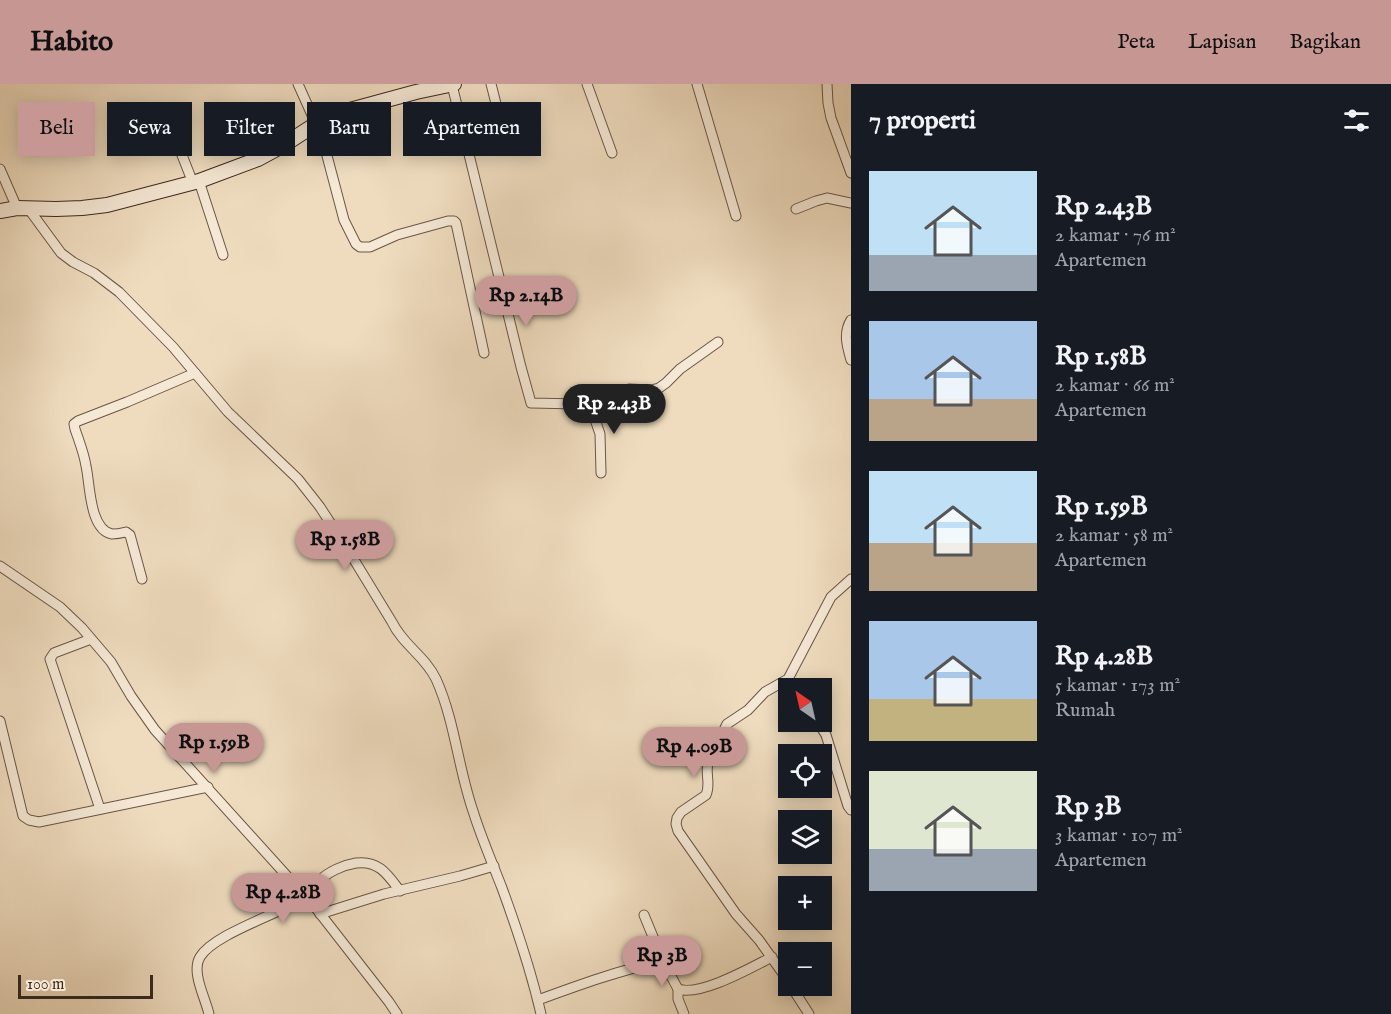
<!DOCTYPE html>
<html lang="id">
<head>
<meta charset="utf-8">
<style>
	:root { --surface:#171b24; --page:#242831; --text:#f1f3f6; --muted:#9ea1a6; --accent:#c59692 }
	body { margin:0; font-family:"IM FELL English",serif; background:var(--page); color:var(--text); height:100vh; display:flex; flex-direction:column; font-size:22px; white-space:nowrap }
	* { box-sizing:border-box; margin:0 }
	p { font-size:20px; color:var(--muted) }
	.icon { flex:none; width:33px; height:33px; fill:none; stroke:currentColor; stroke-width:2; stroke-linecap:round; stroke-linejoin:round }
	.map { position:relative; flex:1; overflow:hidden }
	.side { display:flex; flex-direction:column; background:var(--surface); width:540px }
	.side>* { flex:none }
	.guide { position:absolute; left:18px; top:18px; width:570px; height:54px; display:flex; gap:12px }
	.needle { width:39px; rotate:326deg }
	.fabs { position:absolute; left:778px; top:594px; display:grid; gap:12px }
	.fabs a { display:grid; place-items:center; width:54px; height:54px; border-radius:0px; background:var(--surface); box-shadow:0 3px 15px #0003; font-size:30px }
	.scale { position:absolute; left:18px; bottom:15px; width:135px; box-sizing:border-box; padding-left:6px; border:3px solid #3e291d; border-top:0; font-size:16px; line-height:21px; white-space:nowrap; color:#3e291d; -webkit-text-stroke:4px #f5e8d5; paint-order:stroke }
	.price { position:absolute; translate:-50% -51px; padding:0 14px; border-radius:21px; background:var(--accent); color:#111; font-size:20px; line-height:39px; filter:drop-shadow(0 2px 3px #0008) }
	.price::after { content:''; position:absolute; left:50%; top:36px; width:18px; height:14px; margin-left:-9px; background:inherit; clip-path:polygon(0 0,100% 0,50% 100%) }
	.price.on { background:#222; color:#fff }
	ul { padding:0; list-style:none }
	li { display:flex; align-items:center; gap:18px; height:150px; padding:0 18px }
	li span { display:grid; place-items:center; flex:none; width:168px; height:120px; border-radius:0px; color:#555 }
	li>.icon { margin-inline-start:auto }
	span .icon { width:72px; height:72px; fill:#fffc; stroke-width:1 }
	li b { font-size:26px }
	h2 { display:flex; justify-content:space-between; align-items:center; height:72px; padding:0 18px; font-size:26px }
	.tag { padding:0 21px; border-radius:0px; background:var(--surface); box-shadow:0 3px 15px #0003; font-size:21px; line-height:54px }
	.tag.on { background:var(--accent); color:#111 }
	header { display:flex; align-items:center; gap:36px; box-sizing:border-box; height:84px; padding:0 30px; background:var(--accent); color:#111 }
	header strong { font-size:28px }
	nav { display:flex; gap:33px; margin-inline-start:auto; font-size:21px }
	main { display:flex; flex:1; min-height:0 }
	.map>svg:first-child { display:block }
</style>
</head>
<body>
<header>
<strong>Habito</strong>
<nav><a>Peta</a><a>Lapisan</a><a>Bagikan</a></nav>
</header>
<main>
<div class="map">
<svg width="851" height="930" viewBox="0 0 851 930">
	<rect width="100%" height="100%" fill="#efdcbf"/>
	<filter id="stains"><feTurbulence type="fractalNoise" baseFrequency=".00333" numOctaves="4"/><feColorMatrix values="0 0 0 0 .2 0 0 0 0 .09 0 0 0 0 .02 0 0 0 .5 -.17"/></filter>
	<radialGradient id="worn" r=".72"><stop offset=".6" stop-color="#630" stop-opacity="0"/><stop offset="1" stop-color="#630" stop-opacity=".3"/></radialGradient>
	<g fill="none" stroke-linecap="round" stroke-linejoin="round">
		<defs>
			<g id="street">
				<path d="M298,0L316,40"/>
				<path d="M491,0L503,47"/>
				<path d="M587,0L612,69"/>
				<path d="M697,0L736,132"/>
				<path d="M827,0L828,19L831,34L851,89"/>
				<path d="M452,1L521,283L531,319L579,320L611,313L629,305L651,306L659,304L666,299L680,285L718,258"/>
				<path d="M312,43L326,68L344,136L356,160L360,163H370L397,151L448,137H454L456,139L484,269"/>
				<path d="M178,61L193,99"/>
				<path d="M0,85L17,124"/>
				<path d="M199,97L223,171"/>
				<path d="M28,124L61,169L73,178L94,189L119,208L173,263L228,328L298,395L320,423L353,474L392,538C403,561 425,572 436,595C455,637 458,684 473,727C481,753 492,778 502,804C517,845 531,887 541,930"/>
				<path d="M796,125L816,117L827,114L851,119"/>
				<path d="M851,236C843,249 847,262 851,276"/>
				<path d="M589,318L600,350L601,389"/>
				<path d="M0,482L60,523L82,544L111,578L131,612L155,646L315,823L389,918L397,930"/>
				<path d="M142,495L130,451L126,448C122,449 116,450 112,450C89,446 90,398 86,382C84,369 79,357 75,345L74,340L78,337L127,318L195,289"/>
				<path d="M91,555L54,569L50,575L100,725"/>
				<path d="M0,637L23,732L29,736L39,738L208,703"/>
				<path d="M818,638L826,651L848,722L851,726"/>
				<path d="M320,830L384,810L460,792L494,782"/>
				<path d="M644,831L663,877"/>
				<path d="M789,898L759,856L736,830L678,747L676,740L677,734L681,728L706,711C711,700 705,690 708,679L727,640L748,626L765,608L788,595L831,513L851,495"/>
				<path d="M791,902L809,930"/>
				<path d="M678,905V915L684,930"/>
				<path d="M538,916C579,901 620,886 663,877L678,905C700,913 752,883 772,873"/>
				<path d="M209,930C205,913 191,888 200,873C214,850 279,830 304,814C310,810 314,802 319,797C328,788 343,781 356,779C379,776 388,791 400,807"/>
			</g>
			<path id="secondary" d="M0,127L17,124L56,125L82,124L107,121L199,97L258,75L282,62L316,40L335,30L416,8L454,0"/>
		</defs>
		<use href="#street" stroke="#6a5646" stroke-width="11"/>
		<use href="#secondary" stroke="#3e291d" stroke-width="16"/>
		<use href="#street" stroke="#f5e8d5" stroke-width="9"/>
		<use href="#secondary" stroke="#f5e8d5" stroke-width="14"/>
	</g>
	<rect width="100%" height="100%" filter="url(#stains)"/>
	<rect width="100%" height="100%" fill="url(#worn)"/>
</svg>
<div class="fabs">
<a><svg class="needle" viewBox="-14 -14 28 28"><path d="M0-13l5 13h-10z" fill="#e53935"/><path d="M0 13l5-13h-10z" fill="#9ea1a6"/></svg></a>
<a><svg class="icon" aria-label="locate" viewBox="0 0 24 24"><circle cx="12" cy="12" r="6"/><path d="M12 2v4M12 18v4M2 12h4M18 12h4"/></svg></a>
<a><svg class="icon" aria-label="layers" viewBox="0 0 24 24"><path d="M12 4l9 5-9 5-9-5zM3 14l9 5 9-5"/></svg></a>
<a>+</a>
<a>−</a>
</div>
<div class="scale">100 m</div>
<b class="price" style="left:526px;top:243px">Rp 2.14B</b>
<b class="price on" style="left:614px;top:351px">Rp 2.43B</b>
<b class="price" style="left:345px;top:487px">Rp 1.58B</b>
<b class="price" style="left:214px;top:690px">Rp 1.59B</b>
<b class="price" style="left:694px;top:694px">Rp 4.09B</b>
<b class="price" style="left:283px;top:840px">Rp 4.28B</b>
<b class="price" style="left:662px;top:903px">Rp 3B</b>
<div class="guide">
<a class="tag on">Beli</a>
<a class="tag">Sewa</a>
<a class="tag">Filter</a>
<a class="tag">Baru</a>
<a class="tag">Apartemen</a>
</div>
</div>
<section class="side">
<h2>7 properti<svg class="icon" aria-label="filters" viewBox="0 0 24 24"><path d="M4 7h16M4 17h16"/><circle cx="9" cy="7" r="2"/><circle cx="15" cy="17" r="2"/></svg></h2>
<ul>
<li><span style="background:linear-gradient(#bfe0f5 70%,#9aa5b1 0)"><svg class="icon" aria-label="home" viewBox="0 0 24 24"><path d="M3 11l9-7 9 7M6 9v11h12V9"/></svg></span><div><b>Rp 2.43B</b><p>2 kamar · 76 m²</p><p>Apartemen</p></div></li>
<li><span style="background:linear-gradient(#a9c7e8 65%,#b9a48a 0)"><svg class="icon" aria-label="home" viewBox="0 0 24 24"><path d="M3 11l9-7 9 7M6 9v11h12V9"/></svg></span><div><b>Rp 1.58B</b><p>2 kamar · 66 m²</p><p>Apartemen</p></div></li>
<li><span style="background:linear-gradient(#bfe0f5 60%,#b9a48a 0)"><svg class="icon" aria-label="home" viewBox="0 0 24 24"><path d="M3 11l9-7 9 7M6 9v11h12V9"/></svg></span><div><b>Rp 1.59B</b><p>2 kamar · 58 m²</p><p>Apartemen</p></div></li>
<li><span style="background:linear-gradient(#a9c7e8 65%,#c2b280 0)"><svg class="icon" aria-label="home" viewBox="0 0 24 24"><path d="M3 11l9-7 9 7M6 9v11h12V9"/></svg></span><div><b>Rp 4.28B</b><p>5 kamar · 173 m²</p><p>Rumah</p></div></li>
<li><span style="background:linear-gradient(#dfe7d0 65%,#9aa5b1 0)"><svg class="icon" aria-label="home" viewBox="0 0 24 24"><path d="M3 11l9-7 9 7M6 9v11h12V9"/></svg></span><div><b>Rp 3B</b><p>3 kamar · 107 m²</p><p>Apartemen</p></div></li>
</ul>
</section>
</main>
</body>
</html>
